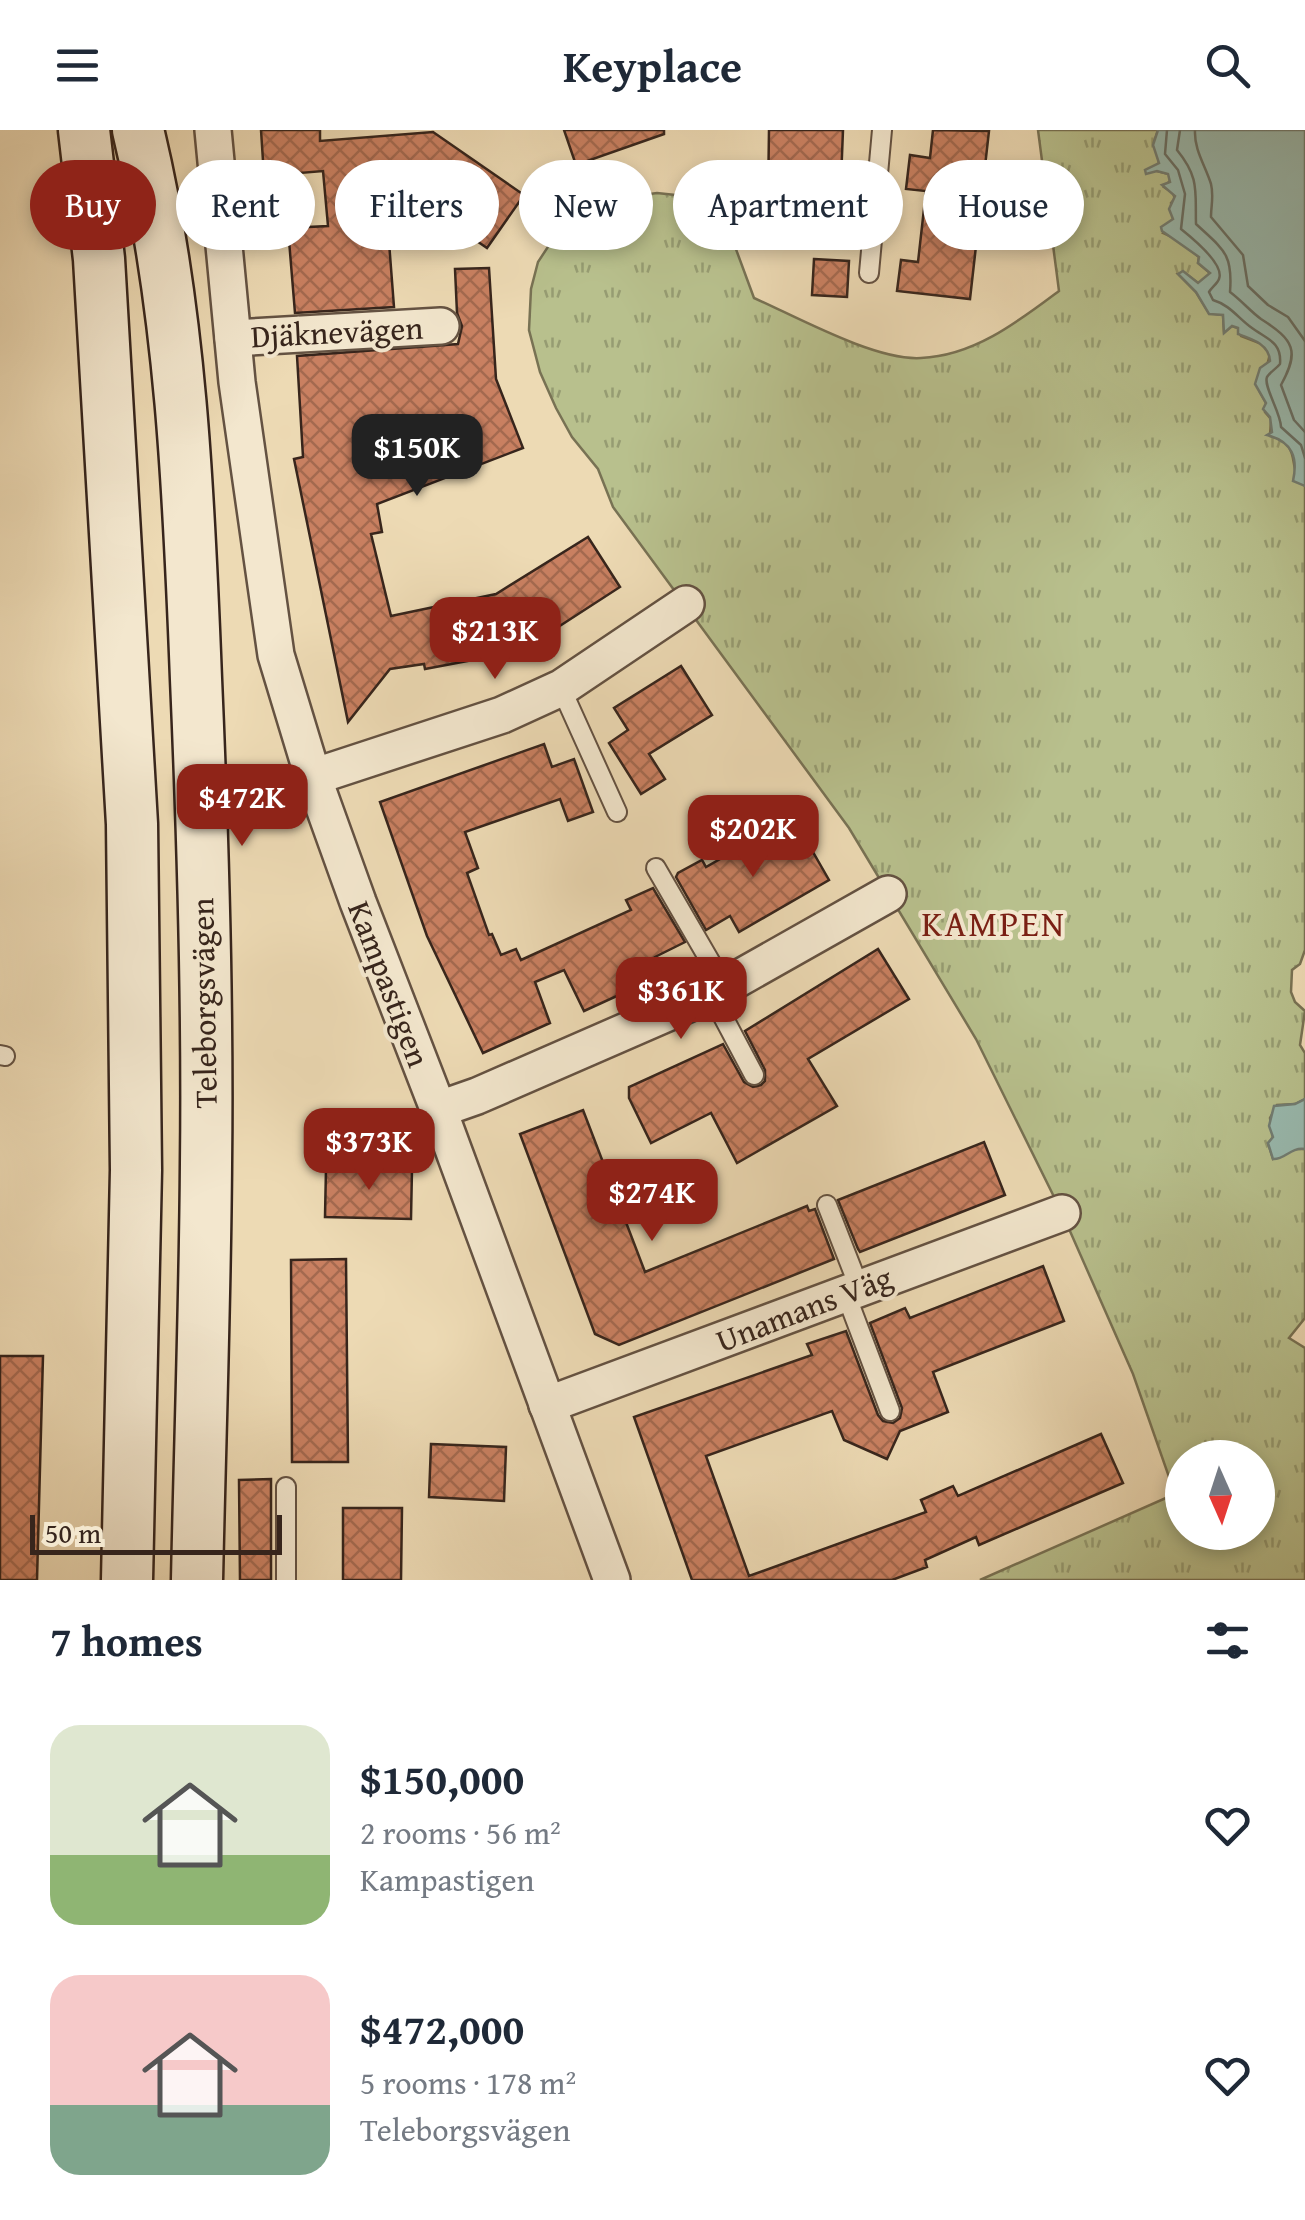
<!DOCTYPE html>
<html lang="en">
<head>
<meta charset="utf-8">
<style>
	:root { --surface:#fff; --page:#f2f2f3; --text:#1f2937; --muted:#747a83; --accent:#8f2418 }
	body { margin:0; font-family:"Gentium Book Plus",serif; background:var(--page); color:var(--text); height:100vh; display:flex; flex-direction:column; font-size:38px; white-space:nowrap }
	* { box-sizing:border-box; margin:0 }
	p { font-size:32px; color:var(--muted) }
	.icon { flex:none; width:55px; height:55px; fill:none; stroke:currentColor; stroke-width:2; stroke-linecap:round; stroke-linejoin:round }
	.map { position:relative; height:1450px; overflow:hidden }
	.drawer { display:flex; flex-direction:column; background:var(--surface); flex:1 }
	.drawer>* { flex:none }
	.guide { position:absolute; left:30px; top:30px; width:1245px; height:90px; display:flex; gap:20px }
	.needle { width:65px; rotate:177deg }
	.fabs { position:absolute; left:1165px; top:1310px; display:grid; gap:20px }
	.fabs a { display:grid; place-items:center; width:110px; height:110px; border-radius:50%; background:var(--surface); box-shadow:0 5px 15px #0003; font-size:50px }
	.scale { position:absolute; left:30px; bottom:25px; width:252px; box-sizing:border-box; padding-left:10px; border:5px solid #37251c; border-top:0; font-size:28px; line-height:35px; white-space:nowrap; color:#37251c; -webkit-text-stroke:8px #f3e7ce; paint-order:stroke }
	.price { position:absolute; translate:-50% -85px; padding:0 22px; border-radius:20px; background:var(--accent); color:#fff; font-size:32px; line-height:65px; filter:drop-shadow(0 2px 5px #0008) }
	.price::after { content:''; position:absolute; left:50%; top:60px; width:30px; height:22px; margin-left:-15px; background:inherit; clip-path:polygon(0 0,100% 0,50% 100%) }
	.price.on { background:#222; color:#fff }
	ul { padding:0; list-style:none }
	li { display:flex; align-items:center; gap:30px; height:250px; padding:0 50px }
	li span { display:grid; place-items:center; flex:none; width:280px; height:200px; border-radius:30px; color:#555 }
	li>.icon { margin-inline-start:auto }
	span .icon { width:120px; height:120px; fill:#fffc; stroke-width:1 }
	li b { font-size:42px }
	h2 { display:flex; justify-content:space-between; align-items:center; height:120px; padding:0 50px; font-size:42px }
	.tag { padding:0 35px; border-radius:45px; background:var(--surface); box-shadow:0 5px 15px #0003; font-size:35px; line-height:90px }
	.tag.on { background:var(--accent); color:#fff }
	header { display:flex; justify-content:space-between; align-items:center; height:130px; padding:0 50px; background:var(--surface); font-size:45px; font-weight:700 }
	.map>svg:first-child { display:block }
</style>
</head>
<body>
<header><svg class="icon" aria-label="menu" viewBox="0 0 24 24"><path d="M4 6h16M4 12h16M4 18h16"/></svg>Keyplace<svg class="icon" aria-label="search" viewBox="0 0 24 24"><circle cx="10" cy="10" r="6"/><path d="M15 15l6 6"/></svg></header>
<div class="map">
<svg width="1305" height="1450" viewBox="0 0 1305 1450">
	<defs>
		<pattern id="park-tufts" width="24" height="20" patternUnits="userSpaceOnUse" patternTransform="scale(2.5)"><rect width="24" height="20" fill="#b8c08d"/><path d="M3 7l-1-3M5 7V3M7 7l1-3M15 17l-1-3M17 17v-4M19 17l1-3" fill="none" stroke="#969c72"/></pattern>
		<pattern id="building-cross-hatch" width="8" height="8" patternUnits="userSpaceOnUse" patternTransform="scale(2.5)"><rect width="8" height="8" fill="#c98061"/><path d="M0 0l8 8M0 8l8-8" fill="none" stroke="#a4694f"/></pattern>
	</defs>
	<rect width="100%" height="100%" fill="#eddab4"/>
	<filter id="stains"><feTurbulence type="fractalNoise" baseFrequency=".002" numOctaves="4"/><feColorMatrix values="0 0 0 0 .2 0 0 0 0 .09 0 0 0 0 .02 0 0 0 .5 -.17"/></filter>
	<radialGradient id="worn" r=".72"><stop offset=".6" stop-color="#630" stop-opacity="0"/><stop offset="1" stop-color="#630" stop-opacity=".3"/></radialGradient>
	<path fill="url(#park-tufts)" stroke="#787254" stroke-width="2.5" fill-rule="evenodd" d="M1038,0H1158L1154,12L1159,32L1157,41L1169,44L1170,51L1164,57L1173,63L1175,69L1171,73L1173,89L1163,103L1179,110L1199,127L1198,133L1210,143L1203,152L1198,153L1185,143L1178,144L1196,162L1209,183L1223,185L1224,202L1232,196L1238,198L1241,206L1262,214L1270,224L1260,262L1266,273L1265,282L1271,289L1270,306C1305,314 1285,342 1305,356V820L1300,834L1292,840L1291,862L1295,872L1305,881L1300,915L1305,923V969L1295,974L1277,975L1270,988L1273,1008L1268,1013L1273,1029L1292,1019H1305V1188L1289,1208L1305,1218V1450H980L1175,1364L1133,1244L1062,1083L976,909L849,698L613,377L598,339L572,307L556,278L540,242L529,200L531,159L538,132L561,97L620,68L657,63L685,66L730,103L754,168C797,187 876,231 921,228C974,226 1019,191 1059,161ZM1182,1328H1258V1402H1182Z"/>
	<g fill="#99baaf" stroke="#727e74" stroke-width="2.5">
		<path d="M1158,0H1305V356L1293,351C1298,328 1293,312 1267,305L1272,302L1270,287L1263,279L1266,273L1255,254L1260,238L1270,231C1269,214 1252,209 1238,204V198L1232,196L1224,203L1223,185L1209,184L1196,162L1178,144L1183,141L1198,153L1210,143L1198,133L1199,127L1162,101L1161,97L1173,89L1169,79L1175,66L1162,55L1170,52L1168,44L1157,41L1146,44L1145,40L1159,33L1153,15Z"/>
		<path d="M1305,969V1019C1290,1017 1285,1030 1273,1029L1268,1013L1273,1007L1269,996L1274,976L1295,974Z"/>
	</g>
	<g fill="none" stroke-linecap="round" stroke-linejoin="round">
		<g stroke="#687066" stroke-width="2.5">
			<path d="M1167,0L1165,24L1178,40L1185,64L1181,99C1191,107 1225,134 1219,149C1217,154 1212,157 1209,162L1213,170C1230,175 1238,188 1252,198C1267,209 1282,212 1280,234C1276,239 1270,242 1267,247C1263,256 1281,283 1281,297L1301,315L1305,328"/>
			<path d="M1180,0L1177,20C1200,48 1195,62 1196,94C1224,120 1233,124 1230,162C1241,170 1250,181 1261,189C1294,210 1300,221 1281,255L1294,290L1305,302"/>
			<path d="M1195,0C1194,20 1205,35 1211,54C1214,66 1211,76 1211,87L1243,125L1248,156L1268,175L1288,187L1305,211"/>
		</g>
	</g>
	<g fill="url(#building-cross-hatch)" stroke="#37251c" stroke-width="2.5">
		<path d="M261,0H320V11L433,2L524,65L487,118L384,47L394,177L295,183L288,98L328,96L323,41L264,46Z"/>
		<path d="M564,0H664V4L576,35Z"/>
		<path d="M769,0H843L839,100L763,98L764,70H768Z"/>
		<path d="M933,0L989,1L970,169L897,161L901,130L918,132L926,61L906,59L910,25L930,28Z"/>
		<path d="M814,129L849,131L847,167L812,165Z"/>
		<path d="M489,138L496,249L523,318L377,374L382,402L371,404L391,486L496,464L588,407L620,457L521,521L425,539L424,534L390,539L348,592L294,329L303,327L297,226L458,214L462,196L457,183L455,139Z"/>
		<path d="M681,536L712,585L649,624L665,649L641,664L609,613L628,600L614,578Z"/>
		<path d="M544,614L552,637L574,629L593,682L568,691L560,669L465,702L478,738L467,743L489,805L492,804L501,825L516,819L521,830L631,780L626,770L653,758L685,812L655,827L663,845L584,881L564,840L535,852L550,893L483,923L427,806L380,672Z"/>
		<path d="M776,697L785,712L802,703L829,750L739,802L730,786L706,800L676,747L678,743L702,730L706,737Z"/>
		<path d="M878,819L909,869L808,929L837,976L737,1033L711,983L651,1013L629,968V957L723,914L744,952L753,957L761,955L765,951V940L745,901Z"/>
		<path d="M583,980L645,1142L807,1076L809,1081L815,1079L834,1129L619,1215L595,1204L520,1004Z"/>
		<path d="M984,1012L1005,1065L860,1122L858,1119L838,1070Z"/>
		<path d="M326,1038L412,1039L411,1089L325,1087Z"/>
		<path d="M346,1129L348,1332H292L291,1130Z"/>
		<path d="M1043,1136L1064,1191L933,1242L948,1282L900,1301L887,1329L844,1310L832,1281L706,1326L749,1446L926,1382L921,1370L953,1356L958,1366L1101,1304L1123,1353L979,1415L976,1407L925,1430L927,1437L892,1450H692L634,1287L812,1225L807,1214L846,1201L878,1285L883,1291L893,1293L900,1288L902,1278L870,1193L905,1178L910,1188Z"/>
		<path d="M0,1226H43L37,1450H0Z"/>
		<path d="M431,1314L506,1317L504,1371L429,1367Z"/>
		<path d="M271,1349V1450H240L239,1350Z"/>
		<path d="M343,1378H402L401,1450H343Z"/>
	</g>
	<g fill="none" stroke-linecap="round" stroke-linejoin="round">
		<defs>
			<g id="lane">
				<path d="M869,143L882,0"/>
				<path d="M561,558L617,682"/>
				<path d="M656,738L725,857"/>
				<path d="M711,864L754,945"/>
				<path d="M0,925L5,926"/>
				<path d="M827,1075L859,1157"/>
				<path d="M845,1162L890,1281"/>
				<path d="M286,1450V1357"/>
			</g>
			<g id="street">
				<path d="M213,0L237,252L276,525L313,647L358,772L442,989L612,1450"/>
				<path d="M233,208L441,196"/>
				<path d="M313,647L502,585L561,558L686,474"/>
				<path d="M437,980L477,966L711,864L888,764"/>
				<path d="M547,1275L1062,1083"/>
			</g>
			<g id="secondary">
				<path d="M84,0L99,129L132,694L136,1040L127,1450"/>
				<path d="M138,0C181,178 189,366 196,549C203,710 208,872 206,1034C205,1172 200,1311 197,1450"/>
			</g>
		</defs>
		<use href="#lane" stroke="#645242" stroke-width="22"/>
		<use href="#street" stroke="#645242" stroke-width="40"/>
		<use href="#secondary" stroke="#37251c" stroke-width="55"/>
		<use href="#lane" stroke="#f3e7ce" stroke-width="18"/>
		<use href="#street" stroke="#f3e7ce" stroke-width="35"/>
		<use href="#secondary" stroke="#f3e7ce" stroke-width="50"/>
	</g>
	<g text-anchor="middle" stroke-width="8" stroke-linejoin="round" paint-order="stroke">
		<g font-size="32" fill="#37251c" stroke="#f3e7ce">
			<text transform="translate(337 202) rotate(-3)" y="11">Djäknevägen</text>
			<text transform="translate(389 854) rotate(69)" y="11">Kampastigen</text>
			<text transform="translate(204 873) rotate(-91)" y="11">Teleborgsvägen</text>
			<text transform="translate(804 1179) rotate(-21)" y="11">Unamans Väg</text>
		</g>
		<g font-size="35" letter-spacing="2.5" fill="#7a1f14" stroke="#f3e7ce">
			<text x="994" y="806">KAMPEN</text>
		</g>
	</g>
	<rect width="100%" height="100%" filter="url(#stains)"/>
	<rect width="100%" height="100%" fill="url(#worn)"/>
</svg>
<div class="fabs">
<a><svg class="needle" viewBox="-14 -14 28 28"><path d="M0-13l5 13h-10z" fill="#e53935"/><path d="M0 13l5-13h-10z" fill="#747a83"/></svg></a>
</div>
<div class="scale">50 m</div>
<b class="price on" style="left:417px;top:369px">$150K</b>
<b class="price" style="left:495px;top:552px">$213K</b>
<b class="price" style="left:242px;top:719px">$472K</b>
<b class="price" style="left:753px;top:750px">$202K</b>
<b class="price" style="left:681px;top:912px">$361K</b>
<b class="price" style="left:369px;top:1063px">$373K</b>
<b class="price" style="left:652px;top:1114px">$274K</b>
<div class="guide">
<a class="tag on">Buy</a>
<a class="tag">Rent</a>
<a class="tag">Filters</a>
<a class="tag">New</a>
<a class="tag">Apartment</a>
<a class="tag">House</a>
</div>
</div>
<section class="drawer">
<h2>7 homes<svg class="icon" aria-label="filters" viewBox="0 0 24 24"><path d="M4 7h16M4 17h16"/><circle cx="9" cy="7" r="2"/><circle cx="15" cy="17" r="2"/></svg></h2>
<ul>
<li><span style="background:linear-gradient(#dfe7d0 65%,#8fb573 0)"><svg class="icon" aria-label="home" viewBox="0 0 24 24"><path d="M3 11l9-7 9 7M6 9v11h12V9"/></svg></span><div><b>$150,000</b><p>2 rooms · 56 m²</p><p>Kampastigen</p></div><svg class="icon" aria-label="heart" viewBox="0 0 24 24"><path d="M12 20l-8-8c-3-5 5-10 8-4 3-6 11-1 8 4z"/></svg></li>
<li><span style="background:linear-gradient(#f6c9c9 65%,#7fa58c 0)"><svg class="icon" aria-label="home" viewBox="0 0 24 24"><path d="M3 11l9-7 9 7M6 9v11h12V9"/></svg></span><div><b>$472,000</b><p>5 rooms · 178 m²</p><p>Teleborgsvägen</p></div><svg class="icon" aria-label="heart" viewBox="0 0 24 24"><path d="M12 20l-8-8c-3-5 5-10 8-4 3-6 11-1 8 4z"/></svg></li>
</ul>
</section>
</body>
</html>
